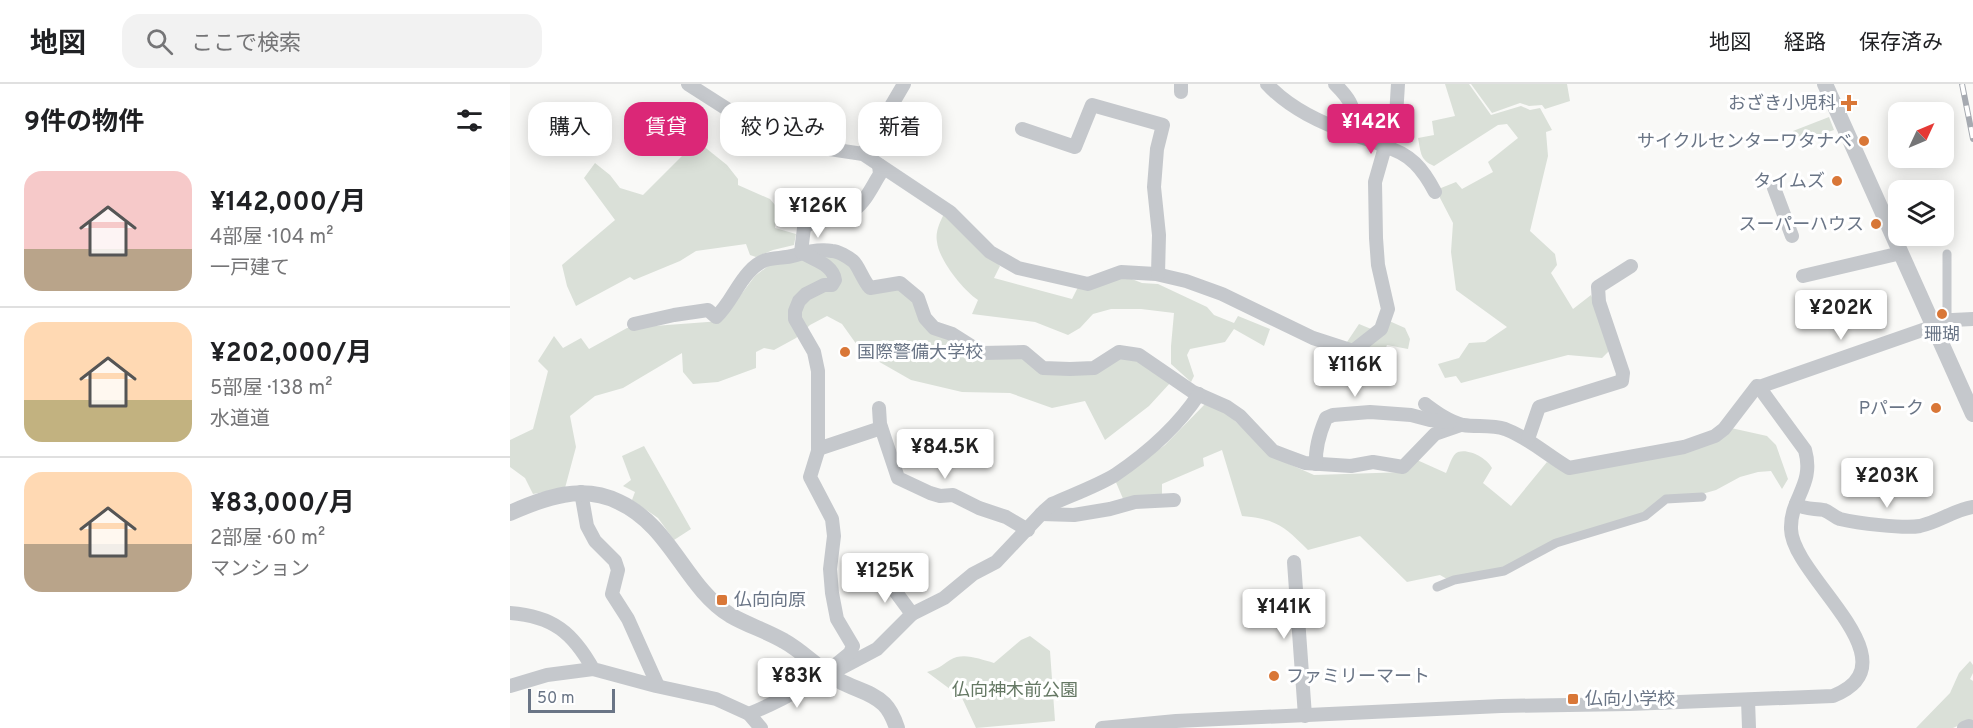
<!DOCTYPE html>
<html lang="ja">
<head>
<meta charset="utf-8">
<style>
	:root { --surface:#fff; --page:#f2f2f2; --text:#202124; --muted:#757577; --line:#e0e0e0; --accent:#db2777 }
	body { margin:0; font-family:Overpass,"Noto Sans JP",sans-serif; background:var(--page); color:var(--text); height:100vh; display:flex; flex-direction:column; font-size:22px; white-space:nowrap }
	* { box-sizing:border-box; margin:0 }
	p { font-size:20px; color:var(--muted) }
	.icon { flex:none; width:33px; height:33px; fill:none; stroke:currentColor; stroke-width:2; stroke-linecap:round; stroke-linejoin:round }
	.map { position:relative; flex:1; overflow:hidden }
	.drawer { display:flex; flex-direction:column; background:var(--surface); width:510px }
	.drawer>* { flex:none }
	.top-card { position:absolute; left:18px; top:18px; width:570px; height:54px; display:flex; gap:12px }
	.needle { width:39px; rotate:46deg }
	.tools { position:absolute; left:1378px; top:18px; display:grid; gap:12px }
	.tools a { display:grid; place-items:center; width:66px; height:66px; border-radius:12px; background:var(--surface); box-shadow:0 3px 15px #0003; font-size:30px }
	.scale { position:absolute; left:18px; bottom:15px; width:87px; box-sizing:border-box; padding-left:6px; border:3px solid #6a7586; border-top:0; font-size:16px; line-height:21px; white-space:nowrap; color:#6a7586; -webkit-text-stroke:4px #fff; paint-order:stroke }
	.price { position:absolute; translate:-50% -51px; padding:0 14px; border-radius:6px; background:#fff; color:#222; font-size:20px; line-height:39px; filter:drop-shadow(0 2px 3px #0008) }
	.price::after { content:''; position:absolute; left:50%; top:36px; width:18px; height:14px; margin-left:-9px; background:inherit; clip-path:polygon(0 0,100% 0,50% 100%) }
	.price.active { background:var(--accent); color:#fff }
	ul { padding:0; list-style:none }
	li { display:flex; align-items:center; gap:18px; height:150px; padding:0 24px }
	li+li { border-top:2px solid var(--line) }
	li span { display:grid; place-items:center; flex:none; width:168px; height:120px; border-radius:18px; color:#555 }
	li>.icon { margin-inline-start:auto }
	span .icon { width:72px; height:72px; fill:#fffc; stroke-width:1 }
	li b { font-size:26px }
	h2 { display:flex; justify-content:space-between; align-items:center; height:72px; padding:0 24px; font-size:26px }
	.tag { padding:0 21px; border-radius:18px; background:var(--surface); box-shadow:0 3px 15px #0003; font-size:21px; line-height:54px }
	.tag.active { background:var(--accent); color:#fff }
	header { display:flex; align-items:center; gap:36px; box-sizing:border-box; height:84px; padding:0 30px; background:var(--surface); border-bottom:2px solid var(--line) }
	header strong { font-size:28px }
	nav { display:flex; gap:33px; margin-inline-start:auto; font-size:21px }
	.search { width:420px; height:54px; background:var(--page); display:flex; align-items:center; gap:15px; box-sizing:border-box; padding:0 21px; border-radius:18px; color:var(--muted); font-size:22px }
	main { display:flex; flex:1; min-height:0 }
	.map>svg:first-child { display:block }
</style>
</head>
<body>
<header>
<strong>地図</strong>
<div class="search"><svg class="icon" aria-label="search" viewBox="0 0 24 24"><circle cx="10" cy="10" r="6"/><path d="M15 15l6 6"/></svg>ここで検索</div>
<nav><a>地図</a><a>経路</a><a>保存済み</a></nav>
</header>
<main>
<section class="drawer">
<h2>9件の物件<svg class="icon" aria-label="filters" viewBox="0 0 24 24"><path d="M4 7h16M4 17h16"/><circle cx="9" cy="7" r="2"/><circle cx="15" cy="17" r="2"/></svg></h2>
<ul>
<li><span style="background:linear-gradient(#f6c9c9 65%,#b9a48a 0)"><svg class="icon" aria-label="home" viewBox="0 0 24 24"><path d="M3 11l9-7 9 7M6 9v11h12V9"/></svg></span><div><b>¥142,000/月</b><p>4部屋 · 104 m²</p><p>一戸建て</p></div></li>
<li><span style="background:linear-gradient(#ffd9b3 65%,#c2b280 0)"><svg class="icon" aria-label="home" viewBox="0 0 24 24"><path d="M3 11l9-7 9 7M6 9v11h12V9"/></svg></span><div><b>¥202,000/月</b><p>5部屋 · 138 m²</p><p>水道道</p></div></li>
<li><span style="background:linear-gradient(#ffd9b3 60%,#b9a48a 0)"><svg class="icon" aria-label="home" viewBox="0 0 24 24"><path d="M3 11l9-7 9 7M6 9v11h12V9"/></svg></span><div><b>¥83,000/月</b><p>2部屋 · 60 m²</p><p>マンション</p></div></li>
</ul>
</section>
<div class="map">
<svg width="1463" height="644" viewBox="0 0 1463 644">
	<rect width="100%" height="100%" fill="#f9f9f7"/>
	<g fill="#dae0d8">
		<path d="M935,0H959L981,31L1011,22L1020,26L1030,24L1042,46L1036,48L1038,72L1020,147L1045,170L1047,181L1041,189L1063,225L1081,211L1101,265L1092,274L1058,271L951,299L946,292L935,294L928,280L949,274L959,259L975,258L997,243L946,206L941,168L943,139L929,112L931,104L946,98L952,105L983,88L978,78L1008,54L997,40L988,41L924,82C910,76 911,69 908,54L924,51L922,37L945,32Z"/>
		<path d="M961,0H1057L1060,17L1035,25L1032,21L1019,22L1010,19L982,29Z"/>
		<path d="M1319,33L1324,46L1288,58L1283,47Z"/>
		<path d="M187,57L217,81L228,95V101L260,115L265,121V144L286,150L284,161L263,166L246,173L240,171L236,160L186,167L170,177L124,196L120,193L66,222L57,202L52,181L105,136L74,94L85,79L100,91L110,104L133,111Z"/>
		<path d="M434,130L490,182L484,194L562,215L568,203L614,192L632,199L648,200L697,223L704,231L724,239L728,232L760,245L754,262L724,245L715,258L680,265L677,271L684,292L681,298L661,280V262L664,229L631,225H601L583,230L570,244L558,251L525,238L462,230L468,216C453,206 429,176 427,158C425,148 430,138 434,130Z"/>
		<path d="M322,170L342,180L348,198L389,204L404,216L412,236L451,258L513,270L532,287L581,289L610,271L627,275L661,298L639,322L595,356L575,317L542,324L500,309L452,308L401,296L352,268L332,240L317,232L300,241L286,254L264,266L254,264L246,268V284L208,298L183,300L173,288L172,269L113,304L85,312L60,332L66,363L55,404L23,410L15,394L0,383V356L23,345L38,287L28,277L44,252L53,264L71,254L79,265L117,244L211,237L245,192L262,179Z"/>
		<path d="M877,236L895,244L900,255L898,265L877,261L871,276H863L852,280L845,268L835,261L849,240L871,249Z"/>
		<path d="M695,320L716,328L761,372L804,391L897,388L907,376L936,389C939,383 942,370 948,368C959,364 978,375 982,384L973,399L1001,422L1037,378L1060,390L1221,344L1257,352L1266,361L1278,395L1272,405L1261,387L1248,388L1230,393L1206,406L1192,410L1154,412L1134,429L993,484L937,495L930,491L897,498L850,452L798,466C774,442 766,435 732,432L712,366L693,374L694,382L652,400V412L614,417L605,396L655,361Z"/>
		<path d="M134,362L181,445L164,456L148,434L122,416L125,408L113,402L121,396L112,372Z"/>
		<path d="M520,552L540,567L545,637L466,644L452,614L417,588C428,585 431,582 440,576C453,568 469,575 484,579L511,556Z"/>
		<path d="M1460,577L1463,581V589L1460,595L1463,597V641L1461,636L1443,644H1406L1440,609L1449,589Z"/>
	</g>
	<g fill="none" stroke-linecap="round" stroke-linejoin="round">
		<g stroke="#c5c8cc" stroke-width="9">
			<path d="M1437,170V237"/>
			<path d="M927,503L944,496L994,487L1046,459L1135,432L1156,415L1192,413"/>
		</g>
		<g stroke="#c5c8cc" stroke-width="14">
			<path d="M178,0L242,41L268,54L293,61L353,70L440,128L480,168L508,184L578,200L611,188L646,190L676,197L712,210L803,254L843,267L871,245L878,225L868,181L866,154L865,98L875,63C865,57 855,55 844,51C812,39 780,25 757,0"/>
			<path d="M671,0V8"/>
			<path d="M825,0C842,17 847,25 840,50"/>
			<path d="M888,0L886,32L875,63C900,69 913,85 925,108"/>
			<path d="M512,45L565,63L582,21L653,41L647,65L644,103L649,151L648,190"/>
			<path d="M353,70L394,0"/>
			<path d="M1264,104L1282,152"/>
			<path d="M1293,192L1391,169"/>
			<path d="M1422,237L1463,235"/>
			<path d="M124,240L164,231L198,226L206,233C220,220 226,202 239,188C256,169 267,177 286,171C296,168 310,165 322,167C328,167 338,173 343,177C348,181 353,196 360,204L390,199L408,214L415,234L424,244L442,250L472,269L514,268L533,284L560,285L584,284L609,268L629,271L683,308L717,323L730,332L763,367L776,372L795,379L841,382L863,378L893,383L925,350L951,341"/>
			<path d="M915,320C926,328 939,338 953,341C966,343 982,341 995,345C1019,354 1037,371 1059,384L1174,363L1205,352L1214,345L1247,302"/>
			<path d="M369,324L370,340L388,394L420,409L430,412L443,411L469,424L496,433L518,446"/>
			<path d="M1018,355L1029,323L1112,297L1113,289L1089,218L1088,203L1121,182"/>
			<path d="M308,365L371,344"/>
			<path d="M806,380C805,364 810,348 816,334L823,331L860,328L901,331L920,336L940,338"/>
			<path d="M71,408L77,442L85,457L105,477L108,486L102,510L118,535L148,602"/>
			<path d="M1286,420C1295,426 1304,424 1314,426C1320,428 1324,433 1330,435C1347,439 1394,445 1410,442C1429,438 1444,426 1463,423"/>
			<path d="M531,430L564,431L600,425L625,418L664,416"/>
			<path d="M784,478L795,632"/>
			<path d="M374,492L402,530"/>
			<path d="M0,529C43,532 63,549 83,585L146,602L206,615L239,630L251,644"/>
			<path d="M333,583L367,565L402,530L434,514L463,490L486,478L534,427L542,420C562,411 587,402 605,391C636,370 668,342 689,310"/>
			<path d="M0,602L37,591L83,585"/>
			<path d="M1238,616L1239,644"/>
			<path d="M239,630C279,613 307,597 340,569L343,562L327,535L322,509L320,485L324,452L322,435L300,393L308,367V287L304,268L285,235V227L289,217L296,210L314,201H322L325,196C323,180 303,176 291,168L294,144C306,132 324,137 338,130C354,122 361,104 370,90L369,81"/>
			<path d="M592,644L666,637L991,622L1119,620L1323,612C1408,578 1282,493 1281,445C1280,414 1305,401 1295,366L1249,303L1424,242"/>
			<path d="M1454,644L1459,642L1460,644"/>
		</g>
		<g stroke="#c5c8cc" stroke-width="16">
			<path d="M1315,0L1463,330"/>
			<path d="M0,429C36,413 72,400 109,418C161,442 175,503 220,531C237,541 257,547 274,557C294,568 309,586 330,597C344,605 362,608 374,620C381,627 384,635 387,644"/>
		</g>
		<defs>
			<path id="rail" d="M1452,0L1463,55"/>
		</defs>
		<use href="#rail" stroke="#a6aab1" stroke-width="6"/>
		<use href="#rail" stroke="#fff" stroke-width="4" stroke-dasharray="11" stroke-linecap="butt"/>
	</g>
	<g fill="#d97737" stroke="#fff" stroke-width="2">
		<path d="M1336 10h6v6h6v6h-6v6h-6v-6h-6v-6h6z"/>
		<circle cx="1354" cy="57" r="6"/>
		<circle cx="1327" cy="97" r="6"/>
		<circle cx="1366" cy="140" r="6"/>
		<circle cx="1432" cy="230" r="6"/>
		<circle cx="335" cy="268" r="6"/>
		<circle cx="1426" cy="324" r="6"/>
		<rect x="206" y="510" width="12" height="12" rx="3"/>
		<circle cx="764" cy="592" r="6"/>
		<rect x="1057" y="609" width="12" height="12" rx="3"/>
	</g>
	<g text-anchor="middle" stroke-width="6" stroke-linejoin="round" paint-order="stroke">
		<g font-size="18" fill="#6a7586" stroke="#fff" text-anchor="end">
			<text x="1326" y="25">おざき小児科</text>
			<text x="1342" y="63">サイクルセンターワタナベ</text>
			<text x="1315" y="103">タイムズ</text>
			<text x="1354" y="146">スーパーハウス</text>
			<text x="1432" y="256" text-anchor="middle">珊瑚</text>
			<text x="347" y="274" text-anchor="start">国際警備大学校</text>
			<text x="1414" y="330">Pパーク</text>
			<text x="224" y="522" text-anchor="start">仏向向原</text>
			<text x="776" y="598" text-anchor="start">ファミリーマート</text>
			<text x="1075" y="621" text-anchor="start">仏向小学校</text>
		</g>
		<g font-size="18" fill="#657864" stroke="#fff">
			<text x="505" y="612">仏向神木前公園</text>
		</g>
	</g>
</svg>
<div class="tools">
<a><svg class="needle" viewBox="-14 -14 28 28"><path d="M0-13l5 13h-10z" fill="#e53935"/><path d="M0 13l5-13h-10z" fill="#757577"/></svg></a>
<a><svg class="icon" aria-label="layers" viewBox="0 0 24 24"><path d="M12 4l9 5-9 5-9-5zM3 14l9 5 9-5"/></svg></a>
</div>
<div class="scale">50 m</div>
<b class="price active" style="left:861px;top:71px">¥142K</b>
<b class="price" style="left:308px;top:155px">¥126K</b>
<b class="price" style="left:1331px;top:257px">¥202K</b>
<b class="price" style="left:845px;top:314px">¥116K</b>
<b class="price" style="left:435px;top:396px">¥84.5K</b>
<b class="price" style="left:1377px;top:425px">¥203K</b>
<b class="price" style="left:375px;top:520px">¥125K</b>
<b class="price" style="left:774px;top:556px">¥141K</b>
<b class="price" style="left:287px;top:625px">¥83K</b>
<div class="top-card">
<a class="tag">購入</a>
<a class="tag active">賃貸</a>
<a class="tag">絞り込み</a>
<a class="tag">新着</a>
</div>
</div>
</main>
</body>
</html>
